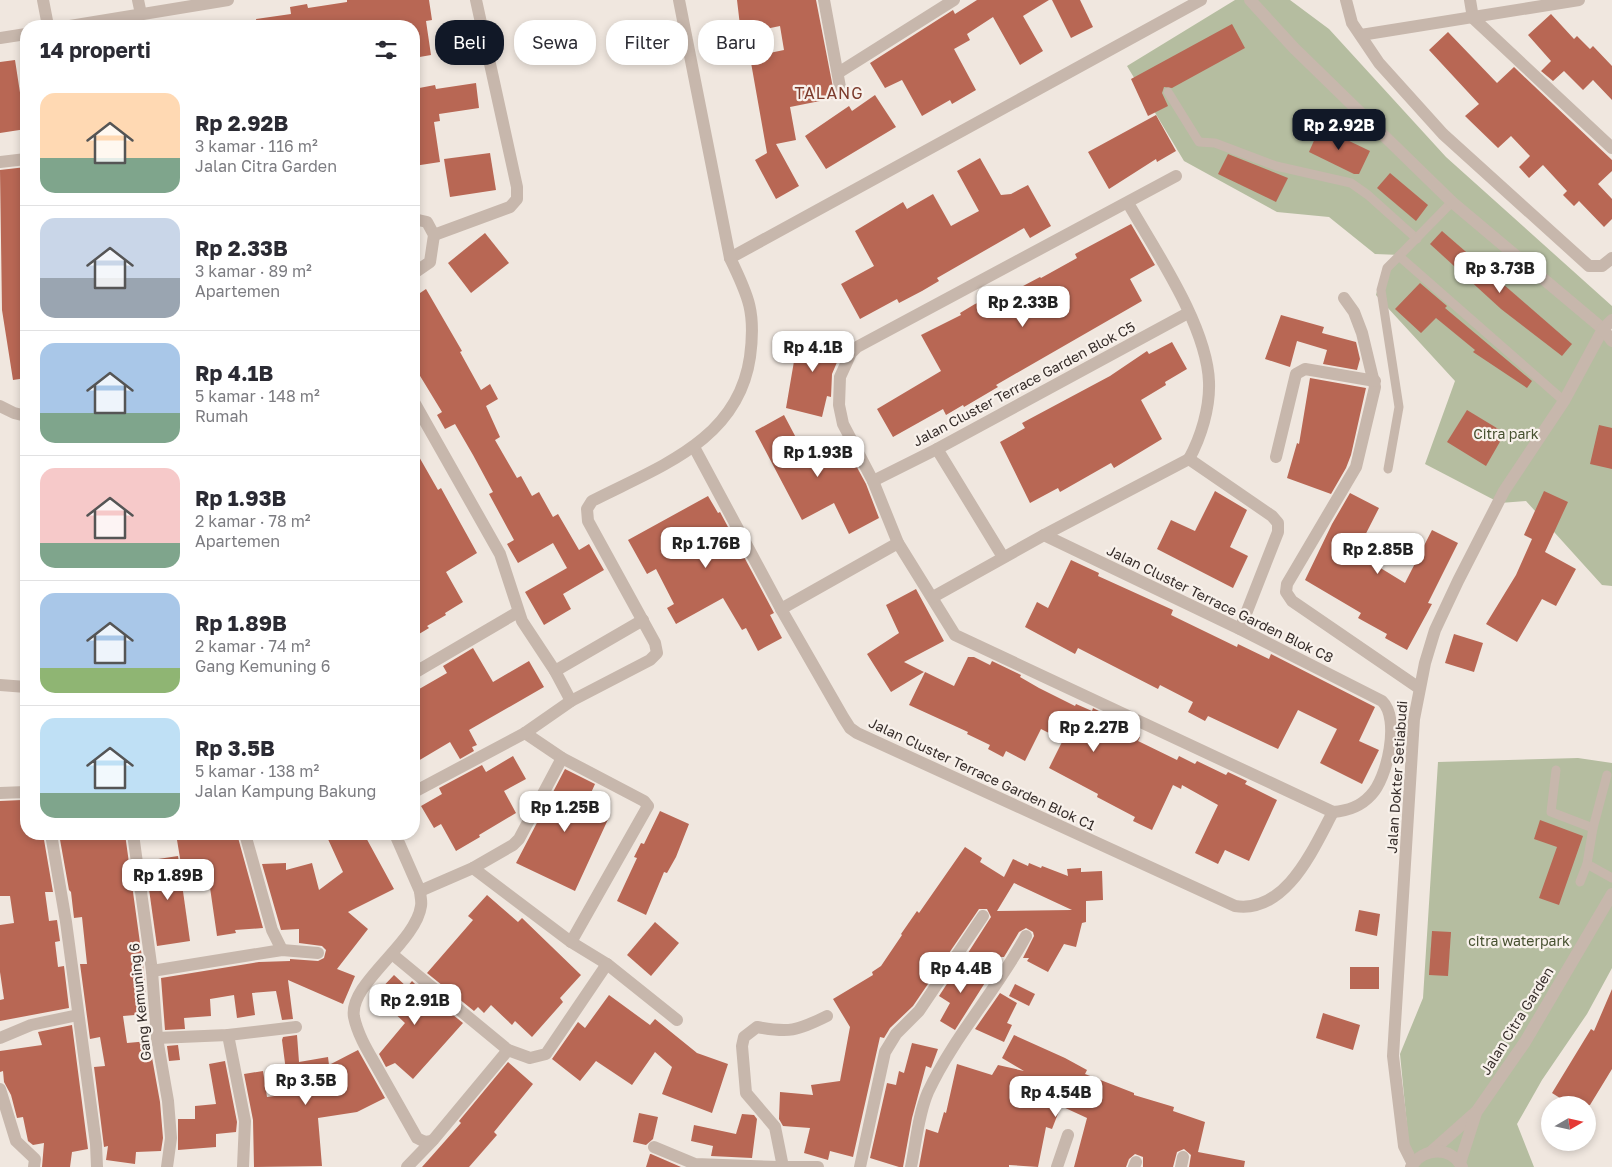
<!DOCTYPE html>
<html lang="id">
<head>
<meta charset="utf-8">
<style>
	:root { --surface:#fff; --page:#f7f7f7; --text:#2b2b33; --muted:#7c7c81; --line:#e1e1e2; --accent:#111827 }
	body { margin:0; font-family:"Golos Text",sans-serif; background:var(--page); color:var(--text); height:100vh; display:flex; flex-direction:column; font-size:19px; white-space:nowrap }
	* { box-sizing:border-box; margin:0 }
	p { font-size:16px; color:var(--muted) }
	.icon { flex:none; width:28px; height:28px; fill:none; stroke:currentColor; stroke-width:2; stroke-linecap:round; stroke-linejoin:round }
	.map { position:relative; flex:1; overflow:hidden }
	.drawer { position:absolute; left:20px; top:20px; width:400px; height:820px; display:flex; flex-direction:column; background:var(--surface); border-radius:20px; box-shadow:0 2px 8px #0003 }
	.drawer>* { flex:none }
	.top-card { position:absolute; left:435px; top:20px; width:475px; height:45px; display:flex; gap:10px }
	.needle { width:32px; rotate:81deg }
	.fabs { position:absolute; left:1541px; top:1096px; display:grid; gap:10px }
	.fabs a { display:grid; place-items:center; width:55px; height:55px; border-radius:50%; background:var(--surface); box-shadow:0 2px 8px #0003; font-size:25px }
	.price { position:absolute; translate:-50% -42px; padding:0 11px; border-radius:10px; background:#fff; color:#222; font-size:16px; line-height:32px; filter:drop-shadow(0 1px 2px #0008) }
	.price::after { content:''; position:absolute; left:50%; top:30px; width:15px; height:11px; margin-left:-8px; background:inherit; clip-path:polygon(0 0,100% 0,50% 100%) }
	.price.current { background:var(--accent); color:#fff }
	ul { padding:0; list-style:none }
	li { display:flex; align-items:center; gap:15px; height:125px; padding:0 20px }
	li+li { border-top:1px solid var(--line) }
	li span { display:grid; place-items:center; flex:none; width:140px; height:100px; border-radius:15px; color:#555 }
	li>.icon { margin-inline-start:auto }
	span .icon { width:60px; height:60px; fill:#fffc; stroke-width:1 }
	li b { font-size:21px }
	h2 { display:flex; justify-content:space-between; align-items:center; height:60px; padding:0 20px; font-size:21px }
	.tag { padding:0 18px; border-radius:20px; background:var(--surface); box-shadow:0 2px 8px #0003; font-size:18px; line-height:45px }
	.tag.current { background:var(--accent); color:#fff }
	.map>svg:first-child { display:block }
</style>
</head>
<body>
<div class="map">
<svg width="1612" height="1167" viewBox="0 0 1612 1167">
	<rect width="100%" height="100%" fill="#f0e7df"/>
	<g fill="#b5bda0">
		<path d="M1235,0H1290L1329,29L1446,157L1612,306V314L1605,327L1612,337V586L1602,585L1526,501L1500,503L1425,464L1455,381L1376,295L1383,268L1400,255L1375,254L1329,217L1277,212L1184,161L1127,66Z"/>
		<path d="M1578,758L1612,763V968L1587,1014L1542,1080L1517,1124L1534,1167H1411L1400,1054L1423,998L1438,762Z"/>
	</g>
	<g fill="#b86754" fill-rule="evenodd">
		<path d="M347,0H429L432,20L426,21L431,55L414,58V26H257L256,19L291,14L290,7L307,4L308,8L347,2Z"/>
		<path d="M737,0H816L835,98L790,107L796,140L776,144L799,186L776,199L755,160L767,153L750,57L784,50L780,26L741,34Z"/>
		<path d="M977,0H1049L1023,16L1043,51L1020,65L993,17L967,34L970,40L954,49L976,90L952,104L950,100L922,116L902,80L885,88L870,63L953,10L955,14Z"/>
		<path d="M1052,0H1080L1093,27L1071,38Z"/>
		<path d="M1551,14L1574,39L1577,36L1590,49L1593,46L1612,66V100L1593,80L1583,90L1564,71L1553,81L1541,71L1551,61L1528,35Z"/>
		<path d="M1232,24L1245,48L1172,88L1164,87L1162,93L1168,106L1148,116L1131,79Z"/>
		<path d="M1448,32L1497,83L1514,67L1612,160V171L1598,184L1612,199V219L1604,227L1579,201L1574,206L1563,195L1567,191L1543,165L1529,178L1519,167L1530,156L1511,136L1498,148L1465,116L1479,104L1429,50Z"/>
		<path d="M15,60L21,99L26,98V129L0,133V62Z"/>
		<path d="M476,83L479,108L439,114L440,121L434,122L440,162L414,166V126H418L414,89L435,85L436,89Z"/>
		<path d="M875,95L896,127L826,169L805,136L849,106L852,111Z"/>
		<path d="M1156,115L1176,151L1157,162L1156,159L1109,189L1088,152Z"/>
		<path d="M1320,127L1370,151L1359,174H1354L1309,152Z"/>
		<path d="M490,153L496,190L450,197L444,159Z"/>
		<path d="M1228,154L1288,178L1276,202L1218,174Z"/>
		<path d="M980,158L1001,195L1011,194L1028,185L1051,226L1030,238L1024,228L937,278L939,281L922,291L899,303L897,299L860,319L841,284L874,266L855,231L903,202L907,209L933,194L951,226L979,211L957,171Z"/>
		<path d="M26,167V254H24L26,272V378L13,380L2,310L0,170Z"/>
		<path d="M1390,173L1428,205L1416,221L1377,188Z"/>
		<path d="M1131,224L1155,265L1130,279L1142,301L996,385L998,387L964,407L963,405L946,415L943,409L893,437L877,409L941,371L921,335L961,315L960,313L975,304L989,298L990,300L1004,292L1006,295L1040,277L1041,278L1077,258L1075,254Z"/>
		<path d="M1442,231L1572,344L1562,356L1501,309L1430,244Z"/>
		<path d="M485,233L509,263L471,293L448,263Z"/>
		<path d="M1420,283L1447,306L1445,308L1532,381L1527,388L1473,352L1475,350L1436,318L1421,333L1395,309Z"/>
		<path d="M426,289L462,351L460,352L481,390L490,384L498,399L486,406L500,437L495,440L517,478L521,476L532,496L539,492L553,517L558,514L579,550L589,544L604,570L563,594L571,609L544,625L525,592L567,568L553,543L518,563L507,544L514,540L489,494L493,492L473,455L455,424L445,429L437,415L442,412L414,366V297Z"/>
		<path d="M1281,315L1324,327L1322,333L1356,342L1360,359L1357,370L1323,364L1327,350L1297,341L1290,367L1265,359Z"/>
		<path d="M799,332L846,341L832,374L831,397L827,396L822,417L786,408Z"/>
		<path d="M1172,342L1187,369L1165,382L1166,385L1141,400L1162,439L1114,468L1111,463L1060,492L1058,488L1030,503L1000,442L1025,428L1022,423L1110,376L1147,351L1149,354Z"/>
		<path d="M1310,378L1366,388L1351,455L1346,468L1331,494L1287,478L1297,443L1299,444Z"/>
		<path d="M1467,410L1505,433L1486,466L1447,442Z"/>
		<path d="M784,415L811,466L846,447L866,484L879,518L849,534L834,503L802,520L755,431Z"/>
		<path d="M1599,425L1612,428V469L1590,464Z"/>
		<path d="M414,448L438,490L441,488L477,553L446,572L463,602L445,613L446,615L427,626L429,628L414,637Z"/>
		<path d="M1215,491L1247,510L1230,547L1248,556L1233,588L1157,549L1171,520L1195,531Z"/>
		<path d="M1544,491L1568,502L1545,552L1576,569L1556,606L1542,599L1517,642L1486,624L1516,575L1532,539L1524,535Z"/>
		<path d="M1350,493L1379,508L1356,553L1405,583L1432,530L1458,543L1428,603L1432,604L1407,650L1385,638L1387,634L1358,618L1361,613L1305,580L1332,524Z"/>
		<path d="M708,496L718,513L720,512L774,613L770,615L782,638L758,651L746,628L742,630L723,598L676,624L667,608L674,604L656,569L647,574L628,540Z"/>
		<path d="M1071,560L1099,573L1098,576L1173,610L1171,615L1237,647L1238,644L1269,659L1271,654L1375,707L1359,741L1379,750L1362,784L1320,763L1337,729L1298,710L1278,749L1208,716L1205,721L1188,712L1193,702L1160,685L1158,689L1078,648L1075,654L1025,627L1037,602L1048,608Z"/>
		<path d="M916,589L944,641L904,662L924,672L891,692L867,654L899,633L886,605Z"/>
		<path d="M1454,634L1483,643L1474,672L1445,663Z"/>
		<path d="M473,648L493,682L529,661L544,687L469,730L477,745L472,747L474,751L460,759L450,742L418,761L414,753V692L447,673L443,666Z"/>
		<path d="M968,657H974L990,665L992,661L1021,675L1020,677L1039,688L1075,706L1076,704L1092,711L1093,708L1111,717L1109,722L1140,737L1138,741L1177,760L1179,756L1195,764L1197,761L1226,775L1228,772L1247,781L1245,784L1277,800L1249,861L1225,850L1218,864L1195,853L1218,805L1182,785L1181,789L1173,785L1152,830L1133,821L1135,817L1097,797L1098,794L1049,768L1063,740L1041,729L1025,761L1006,751L1003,757L988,749L990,745L967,734L968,732L909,705L925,672L954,686Z"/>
		<path d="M513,756L526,779L504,791L516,813L479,835L480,837L456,851L441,824L434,828L421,806L442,794L439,788L482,765L486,772Z"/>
		<path d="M565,769L595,784L586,804L610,815L575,891L516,863Z"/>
		<path d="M22,800L26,834H43L53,892H45L49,921L57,920L60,941L55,942L58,967L64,966L69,1008L0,1021V1000L4,999L0,972V925L14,923L10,896H0V801Z"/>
		<path d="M660,811L689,824L676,857L667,873L664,872L646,915L617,901L637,858L634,857L641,843L644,844Z"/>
		<path d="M1540,820L1583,836L1559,905L1539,898L1557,847L1534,839Z"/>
		<path d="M59,834H125L144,972L147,1014L123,1016L127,1043L149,1041L160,1102L163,1138L161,1151L136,1152L135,1164L106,1160L108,1146L104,1147L94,1067L105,1066L100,1037L90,1039L80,964H87L82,917L74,918L71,892L69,890Z"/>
		<path d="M176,834H237L263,928L235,930L236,933L217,936L206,860L181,864Z"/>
		<path d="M334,834H364L394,889L348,912L368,929L337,969L355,976L343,1004L288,980L293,1019L282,1020L276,991L252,993L255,1015L237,1018L234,995L210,999L211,1016L184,1018L185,1029L165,1030L161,978L259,962L290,961V959L318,961L324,958L326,950L322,946L299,943V929L281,930L262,864L286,863V870L312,863L319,890L343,872L327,837Z"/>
		<path d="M965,847L982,858L980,862L1004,877L1013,859L1028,866L1029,863L1041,868L1042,866L1068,876L1067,869L1081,868V872L1102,871L1103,900L1086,901V922L1082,923L1076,947L1064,944L1048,972L1027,961L1029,958H1023L1034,936L1033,932L1026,928L1019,932L1004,957L966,956L991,917L987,909H979L913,1006L890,1028L884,1038L880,1037L853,1157L830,1151L828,1160L804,1153L810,1128L783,1126L779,1119L780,1092L813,1095L811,1085L840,1081L850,1027L833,999L873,975L872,972L881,966L902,935L901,934L917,911L919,913ZM1014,883L1072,910L997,911Z"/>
		<path d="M178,856L190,941L157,946L145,861Z"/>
		<path d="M487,895L518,922L522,918L581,975L560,998L563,1002L532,1037L515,1021L512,1025L491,1005L484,1013L478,1007L474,1011L427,973L473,920L468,916Z"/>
		<path d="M1359,910L1380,914L1377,936L1355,931Z"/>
		<path d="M655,922L679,943L651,976L627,955Z"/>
		<path d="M1432,931L1451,932L1448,976L1429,975Z"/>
		<path d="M962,961L988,978L955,1030L940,1021L950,1003L939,996Z"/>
		<rect x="1350" y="967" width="29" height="22"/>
		<path d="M394,975L407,987L412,981L416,985L463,1023L413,1079L395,1063L386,1067L379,1054L405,1023L375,995Z"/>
		<path d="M1015,984L1035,994L1029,1006L1009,996Z"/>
		<path d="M1612,989V1069L1590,1105H1571L1552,1093L1591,1029L1594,1031Z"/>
		<path d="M1000,993L1017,1003L1007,1023L1012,1025L1004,1042L975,1029Z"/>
		<path d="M609,995L650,1025L655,1019L697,1053L728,1064L712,1113L662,1094L672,1067L655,1052L632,1085L596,1061L580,1081L552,1059L578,1022L585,1028Z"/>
		<path d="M1323,1013L1360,1025L1353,1050L1316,1038Z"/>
		<path d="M72,1025L88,1149L72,1152L70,1167H42L44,1143L33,1145L28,1141L23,1117L17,1118L11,1095L4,1082L3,1071L0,1072V1051L42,1045L38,1032Z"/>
		<path d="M297,1035L299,1062L328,1057L329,1065L358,1050L385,1098L357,1112L318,1118L322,1166L254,1167L253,1120L244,1074L263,1071L267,1097L289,1094L282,1040L283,1037Z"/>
		<path d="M1014,1035L1065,1058L1087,1070L1085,1074L1134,1093V1095L1174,1107L1173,1111L1205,1122L1198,1152L1245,1161L1244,1167H1189L1191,1155L1184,1149L1177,1152L1173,1167H1143V1157L1135,1154L1129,1159L1126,1167H1074L1087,1118L1061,1106L1052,1129L1046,1127L1038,1167L1009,1165V1167H919L926,1129L938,1133L944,1112L946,1113L957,1064L992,1075L998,1065L1024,1071L1002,1058Z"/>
		<path d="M912,1043L938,1049L931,1068L926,1066L912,1118L903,1167H899L870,1158L887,1083L896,1085L899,1071L904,1073Z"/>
		<path d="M178,1045L180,1060L169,1061L167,1046Z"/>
		<path d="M225,1061L237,1122L236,1132L216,1134V1147L178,1150V1119H195V1106L216,1104L209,1064Z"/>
		<path d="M508,1062L533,1084L494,1132L497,1135L469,1167H422L461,1123L459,1121Z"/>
		<path d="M639,1113L658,1117L653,1139L646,1145L633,1142Z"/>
		<path d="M742,1114L754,1115L757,1119L752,1158L711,1156L713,1146L691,1141L694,1125L736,1134Z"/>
		<path d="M650,1154H651L681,1167H646Z"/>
	</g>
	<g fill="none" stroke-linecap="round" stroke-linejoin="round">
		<g stroke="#c7b7ac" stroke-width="9">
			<path d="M1168,92L1199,142L1215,143L1276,166L1351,183L1368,195L1417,239"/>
			<path d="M1452,202L1399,256L1564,401"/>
			<path d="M1388,469L1399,407L1381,290L1387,268L1399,256"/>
			<path d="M1556,770L1551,812L1593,828"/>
			<path d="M1607,775L1593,828L1587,864L1612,878"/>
			<path d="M1580,882L1587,864"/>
		</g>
		<g stroke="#c7b7ac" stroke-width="12">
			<path d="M43,0L48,26"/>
			<path d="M138,0L141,14"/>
			<path d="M824,0L840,87"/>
			<path d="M1250,0L1294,48L1452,202L1603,329L1564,401L1504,491L1458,581L1435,630L1425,663L1414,719L1393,1056L1404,1146L1413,1164"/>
			<path d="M1346,0L1352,23L1379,63L1443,134L1589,266H1602L1612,258"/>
			<path d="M1470,0L1473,18L1612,148"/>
			<path d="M70,26L228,0"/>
			<path d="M1361,35L1579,0"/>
			<path d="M0,38L26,34"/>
			<path d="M838,73L954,0"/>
			<path d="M0,162L26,159"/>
			<path d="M1128,203C1156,252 1207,326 1209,382C1210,408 1201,437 1189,459"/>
			<path d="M414,219L427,222L434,235L430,262L414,273"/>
			<path d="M434,235L510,207L517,199V187L476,0"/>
			<path d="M730,258L1201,0"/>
			<path d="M1344,298L1354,312L1362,333L1375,387L1356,467L1287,584L1286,592L1292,601L1419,688"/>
			<path d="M414,402L500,554L522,621L555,671L643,620"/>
			<path d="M0,406L14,413L26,416"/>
			<path d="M694,447L781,609L843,717L850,728L857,733L1235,906C1286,914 1313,849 1333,812"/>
			<path d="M937,449L1003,557"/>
			<path d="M1276,457L1296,374L1305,369L1375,381"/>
			<path d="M1189,459L1272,516L1278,523V532L1240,629"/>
			<path d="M873,481L937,449L1188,313"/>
			<path d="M1044,535L1240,629L1382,701C1401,719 1387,779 1371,795C1360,807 1348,811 1333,812L955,635L898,543L873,481L843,424L839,405L840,377L851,353L857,347L1176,176"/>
			<path d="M933,597L1044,535L1189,459"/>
			<path d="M781,609L898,543"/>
			<path d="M555,671L571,701"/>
			<path d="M414,673L518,612"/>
			<path d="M0,685L26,687"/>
			<path d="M525,733L562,758L644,801L648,806L571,942"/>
			<path d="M414,792L525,733L571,701L650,660L657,653L655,643L588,521L587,509L592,501C658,467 738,441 750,357C756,313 749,297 730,258L679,0"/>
			<path d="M0,793L26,792"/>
			<path d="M51,834L66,922L96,1144L97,1167"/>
			<path d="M133,834L152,971L157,1038L168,1101L171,1138L167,1167"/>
			<path d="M245,834L272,930L282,950"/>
			<path d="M395,834L420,891L473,868L513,845L519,839L562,758"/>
			<path d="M473,868L571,942L607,964L677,1020"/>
			<path d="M420,891C420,895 422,901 421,906C416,943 348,984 354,1017C358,1036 369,1053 378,1069C391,1092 404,1115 417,1138L425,1142L432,1141"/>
			<path d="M392,954L508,1050L530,1058L546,1054L607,964"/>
			<path d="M152,971L282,950L318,953"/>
			<path d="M228,1035L245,1121L243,1167"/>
			<path d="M0,1038L31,1025L78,1015"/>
			<path d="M157,1038L228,1035L296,1027"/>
			<path d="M0,1089L16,1141L35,1159L34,1167"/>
			<path d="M654,1147L695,1164L779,1167"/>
			<path d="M407,1167L434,1139L508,1050"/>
			<path d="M783,1167L775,1127L746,1093L742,1046L744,1037L757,1027C789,1033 797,1031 827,1016"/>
			<path d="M786,1167H818"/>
			<path d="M860,1167L885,1052L896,1034L919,1011L983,916"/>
			<path d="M911,1167C916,1143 918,1115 928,1092C954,1036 997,990 1026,936"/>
			<path d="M1057,1167L1068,1135"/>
			<path d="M1134,1167L1136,1162"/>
			<path d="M1181,1167L1183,1157"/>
		</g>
		<g stroke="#c7b7ac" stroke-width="12">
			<path d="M1612,320L1603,329L1612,341"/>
			<path d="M1432,1151L1477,1111L1525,1042L1612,894"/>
			<path d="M1460,1163L1476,1113"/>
			<path d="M1411,1167C1423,1147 1451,1146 1462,1167"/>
		</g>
	</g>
	<g text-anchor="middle" stroke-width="4.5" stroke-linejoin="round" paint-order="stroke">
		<g font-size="14" fill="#362d2a" stroke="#f8f1eb">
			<text transform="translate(1024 384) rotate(-28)" y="5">Jalan Cluster Terrace Garden Blok C5</text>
			<text transform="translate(1220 604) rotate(26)" y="5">Jalan Cluster Terrace Garden Blok C8</text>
			<text transform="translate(982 774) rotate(25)" y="5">Jalan Cluster Terrace Garden Blok C1</text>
			<text transform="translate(1397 777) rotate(-86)" y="5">Jalan Dokter Setiabudi</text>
			<text transform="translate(140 1002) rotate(-96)" y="5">Gang Kemuning 6</text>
			<text transform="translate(1517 1021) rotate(-58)" y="5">Jalan Citra Garden</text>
		</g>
		<g font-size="14" fill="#475130" stroke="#f8f1eb">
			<text x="1506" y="439">Citra park</text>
			<text x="1519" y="946">citra waterpark</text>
		</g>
		<g font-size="16" letter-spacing="1" fill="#7c3b2c" stroke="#f8f1eb">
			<text x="829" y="99">TALANG</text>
		</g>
	</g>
</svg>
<div class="fabs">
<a><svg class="needle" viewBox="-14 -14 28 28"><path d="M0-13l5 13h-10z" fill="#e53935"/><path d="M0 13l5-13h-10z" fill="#7c7c81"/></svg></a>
</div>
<b class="price current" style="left:1339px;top:151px">Rp 2.92B</b>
<b class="price" style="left:1500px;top:294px">Rp 3.73B</b>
<b class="price" style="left:1023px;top:328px">Rp 2.33B</b>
<b class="price" style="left:813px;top:373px">Rp 4.1B</b>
<b class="price" style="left:818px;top:478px">Rp 1.93B</b>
<b class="price" style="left:706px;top:569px">Rp 1.76B</b>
<b class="price" style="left:1378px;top:575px">Rp 2.85B</b>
<b class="price" style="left:1094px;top:753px">Rp 2.27B</b>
<b class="price" style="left:565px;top:833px">Rp 1.25B</b>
<b class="price" style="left:168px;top:901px">Rp 1.89B</b>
<b class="price" style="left:961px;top:994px">Rp 4.4B</b>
<b class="price" style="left:415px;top:1026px">Rp 2.91B</b>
<b class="price" style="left:306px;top:1106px">Rp 3.5B</b>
<b class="price" style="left:1056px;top:1118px">Rp 4.54B</b>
<div class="top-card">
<a class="tag current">Beli</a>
<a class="tag">Sewa</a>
<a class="tag">Filter</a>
<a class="tag">Baru</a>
</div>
<section class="drawer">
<h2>14 properti<svg class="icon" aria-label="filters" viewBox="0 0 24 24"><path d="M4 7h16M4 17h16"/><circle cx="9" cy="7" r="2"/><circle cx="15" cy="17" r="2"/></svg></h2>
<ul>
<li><span style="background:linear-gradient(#ffd9b3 65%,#7fa58c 0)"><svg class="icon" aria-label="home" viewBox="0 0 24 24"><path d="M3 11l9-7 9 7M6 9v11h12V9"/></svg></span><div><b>Rp 2.92B</b><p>3 kamar · 116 m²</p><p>Jalan Citra Garden</p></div></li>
<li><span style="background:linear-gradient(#c9d6e8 60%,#9aa5b1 0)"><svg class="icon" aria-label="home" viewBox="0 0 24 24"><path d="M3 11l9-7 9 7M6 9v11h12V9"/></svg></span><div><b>Rp 2.33B</b><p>3 kamar · 89 m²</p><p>Apartemen</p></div></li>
<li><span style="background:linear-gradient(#a9c7e8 70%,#7fa58c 0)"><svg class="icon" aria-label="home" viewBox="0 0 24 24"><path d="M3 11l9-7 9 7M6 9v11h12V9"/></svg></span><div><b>Rp 4.1B</b><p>5 kamar · 148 m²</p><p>Rumah</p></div></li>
<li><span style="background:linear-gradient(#f6c9c9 75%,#7fa58c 0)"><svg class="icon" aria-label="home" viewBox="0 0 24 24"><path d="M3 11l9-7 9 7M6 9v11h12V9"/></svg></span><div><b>Rp 1.93B</b><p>2 kamar · 78 m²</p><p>Apartemen</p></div></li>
<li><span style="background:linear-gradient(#a9c7e8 75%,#8fb573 0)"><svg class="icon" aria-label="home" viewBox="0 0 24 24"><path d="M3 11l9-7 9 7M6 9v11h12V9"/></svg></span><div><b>Rp 1.89B</b><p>2 kamar · 74 m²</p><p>Gang Kemuning 6</p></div></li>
<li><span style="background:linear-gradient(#bfe0f5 75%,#7fa58c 0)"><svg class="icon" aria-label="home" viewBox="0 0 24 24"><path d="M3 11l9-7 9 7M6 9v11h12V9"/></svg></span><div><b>Rp 3.5B</b><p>5 kamar · 138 m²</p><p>Jalan Kampung Bakung</p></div></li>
</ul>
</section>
</div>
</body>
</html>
